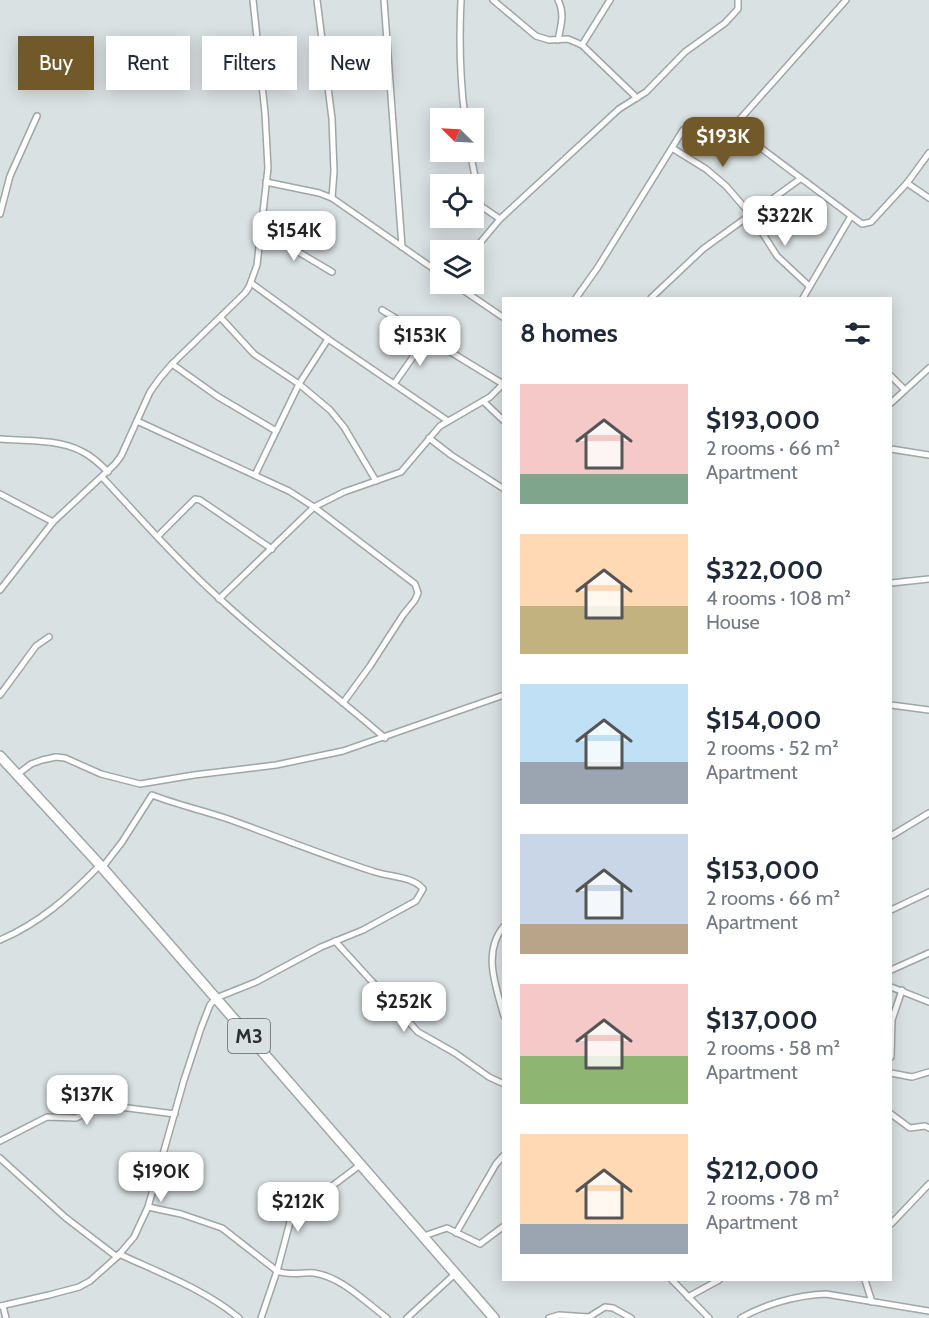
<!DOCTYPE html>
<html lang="en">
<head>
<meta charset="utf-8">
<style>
	:root { --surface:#fff; --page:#f2f2f3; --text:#1f2937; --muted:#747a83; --accent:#72592a }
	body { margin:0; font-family:Cabin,sans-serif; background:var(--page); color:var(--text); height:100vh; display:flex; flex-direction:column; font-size:22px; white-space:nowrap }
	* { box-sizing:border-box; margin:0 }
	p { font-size:20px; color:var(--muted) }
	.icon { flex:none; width:33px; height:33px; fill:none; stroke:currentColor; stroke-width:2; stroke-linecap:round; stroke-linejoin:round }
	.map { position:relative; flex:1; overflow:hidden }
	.drawer { position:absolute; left:502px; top:297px; width:390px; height:984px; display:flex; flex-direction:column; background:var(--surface); border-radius:0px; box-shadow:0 3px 15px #0003 }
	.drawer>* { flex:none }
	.hud { position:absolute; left:18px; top:36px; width:394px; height:54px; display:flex; gap:12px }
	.needle { width:39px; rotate:294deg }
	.fabs { position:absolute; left:430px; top:108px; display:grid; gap:12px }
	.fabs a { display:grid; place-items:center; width:54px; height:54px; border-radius:0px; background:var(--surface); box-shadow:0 3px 15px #0003; font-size:30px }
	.price { position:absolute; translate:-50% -51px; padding:0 14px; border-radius:12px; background:#fff; color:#222; font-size:20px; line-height:39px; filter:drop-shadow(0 2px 3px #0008) }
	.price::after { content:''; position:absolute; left:50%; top:36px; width:18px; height:14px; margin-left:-9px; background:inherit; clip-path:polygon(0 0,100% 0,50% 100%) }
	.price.selected { background:var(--accent); color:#fff }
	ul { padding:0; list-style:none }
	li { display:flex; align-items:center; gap:18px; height:150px; padding:0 18px }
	li span { display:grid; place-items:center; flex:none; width:168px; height:120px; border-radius:0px; color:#555 }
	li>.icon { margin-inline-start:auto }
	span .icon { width:72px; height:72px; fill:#fffc; stroke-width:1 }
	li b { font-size:26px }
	h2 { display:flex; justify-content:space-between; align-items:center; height:72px; padding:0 18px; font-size:26px }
	.tag { padding:0 21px; border-radius:0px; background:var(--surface); box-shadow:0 3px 15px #0003; font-size:21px; line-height:54px }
	.tag.selected { background:var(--accent); color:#fff }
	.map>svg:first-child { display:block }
</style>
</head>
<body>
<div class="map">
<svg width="929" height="1318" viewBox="0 0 929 1318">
	<rect width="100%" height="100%" fill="#dae1e3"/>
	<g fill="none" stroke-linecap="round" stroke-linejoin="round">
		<defs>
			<g id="street">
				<path d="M317,0L332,119L334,171L332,198"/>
				<path d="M384,0L402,247"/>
				<path d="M461,0C459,40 460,79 465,118"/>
				<path d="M493,0L536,36L549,40L568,39L582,45L637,98"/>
				<path d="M558,40C561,25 565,14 558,0"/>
				<path d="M582,45L610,0"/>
				<path d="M733,127L846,0"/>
				<path d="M672,148L706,169L726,186L751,215L777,256L809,286"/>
				<path d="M470,152L481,206L500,219"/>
				<path d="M266,182L319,193L332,198L441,274"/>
				<path d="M907,183L929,198"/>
				<path d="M0,214L10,176L37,116"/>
				<path d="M260,241L285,244L332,272"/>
				<path d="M474,250L500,219L619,109L646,92L685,52L725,23L738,9V0"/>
				<path d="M251,283L328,339L448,421"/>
				<path d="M454,284L504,318"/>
				<path d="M576,298L598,267L683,130L691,124L733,127L862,224L871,222L907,183L929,153"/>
				<path d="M651,298L703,249L800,179"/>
				<path d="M803,298L851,216"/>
				<path d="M382,310L503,384"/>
				<path d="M221,318L254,354L299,384L330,410L344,427L376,481"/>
				<path d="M172,364L217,396L276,431"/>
				<path d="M891,376L905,390"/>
				<path d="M394,384L427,337"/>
				<path d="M483,401L504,421"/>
				<path d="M891,403L929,368"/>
				<path d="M137,421L289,491L314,507L415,584L418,593L415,600L403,615L370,666L343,703"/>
				<path d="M429,438L451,455L504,489"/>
				<path d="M0,439C26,441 57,439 81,451C92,456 100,464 108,472"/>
				<path d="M891,449L929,455"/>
				<path d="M255,475L299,384L328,339"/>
				<path d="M102,477C140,518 178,561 220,599C273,648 331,691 385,738"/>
				<path d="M0,494L53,522"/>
				<path d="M158,536L195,499L200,500L272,549"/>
				<path d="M891,583L929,579"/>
				<path d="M0,590L53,522L115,464L121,456L150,392L160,378L172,364L245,293L249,287L257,265L268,168L265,113L253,0"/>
				<path d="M219,599L314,507L344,492L401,472L440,426L490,397L504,383"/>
				<path d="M0,695L36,646L49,637"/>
				<path d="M891,705L929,710"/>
				<path d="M18,774L31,764L42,760L56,757L65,758L101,774L140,784L194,775L276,765L343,751L504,695"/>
				<path d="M891,836L929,813"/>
				<path d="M891,910L929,892"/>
				<path d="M504,926C482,952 496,987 504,1016"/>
				<path d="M0,940C40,923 70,896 100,865"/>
				<path d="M335,941L418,1032L455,1053L489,1077L504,1084"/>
				<path d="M891,970L929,953"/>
				<path d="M891,987L929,1002"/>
				<path d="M891,1057L892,1020L902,990"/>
				<path d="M891,1073L912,1077L929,1072"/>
				<path d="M891,1114L910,1128L925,1126L929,1128"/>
				<path d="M0,1141L47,1117L76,1118L95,1109L120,1107L175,1114"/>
				<path d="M0,1158L66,1218L117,1257"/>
				<path d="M148,1207L181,1214L222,1228L277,1271C290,1276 301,1272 314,1273C342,1277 365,1302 387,1318"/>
				<path d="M891,1224L929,1184"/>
				<path d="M456,1233L496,1164L504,1155"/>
				<path d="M424,1236L447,1228L480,1244L504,1226"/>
				<path d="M119,1254C160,1273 204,1289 239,1318"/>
				<path d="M672,1280L709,1318"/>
				<path d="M865,1280L872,1302"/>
				<path d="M688,1297L719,1280"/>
				<path d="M0,1306L49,1295L79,1287L90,1281L117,1257L134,1237L148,1207L184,1080L201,1028L210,1005L216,998L256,982L321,947L363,930L416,901L423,889C413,876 388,877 372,871C325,856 278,837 231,820C205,811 178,805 152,795L122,842L102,868"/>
				<path d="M3,1306L6,1318"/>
				<path d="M261,1318L277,1271L290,1222L295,1214L360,1165"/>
				<path d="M407,1318L456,1273"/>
				<path d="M549,1318L559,1315L589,1317L605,1307L613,1308L631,1318"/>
				<path d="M741,1318C765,1304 798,1295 826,1294L929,1311"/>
			</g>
			<path id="primary" d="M0,756L100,865L494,1318"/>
		</defs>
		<use href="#street" stroke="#9fa6a7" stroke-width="8"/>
		<use href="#primary" stroke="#9fa6a7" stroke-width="12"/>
		<use href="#street" stroke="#fff" stroke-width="5"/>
		<use href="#primary" stroke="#fff" stroke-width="9"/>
	</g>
	<g text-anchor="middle" stroke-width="4.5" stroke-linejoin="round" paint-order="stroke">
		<rect fill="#dae1e3" stroke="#606465" stroke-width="1.5" x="228" y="1019" width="42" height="34" rx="4.5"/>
		<g font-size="20" font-weight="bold" fill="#2c2e2f">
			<text x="249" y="1043">M3</text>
		</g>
	</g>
</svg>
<div class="fabs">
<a><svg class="needle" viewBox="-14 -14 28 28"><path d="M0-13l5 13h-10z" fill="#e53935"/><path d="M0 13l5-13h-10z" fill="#747a83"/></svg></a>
<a><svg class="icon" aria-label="locate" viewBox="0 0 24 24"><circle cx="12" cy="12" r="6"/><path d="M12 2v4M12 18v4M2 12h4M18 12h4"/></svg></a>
<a><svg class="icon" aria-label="layers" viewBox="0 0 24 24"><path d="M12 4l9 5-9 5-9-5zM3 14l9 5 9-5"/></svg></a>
</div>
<b class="price selected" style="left:723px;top:168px">$193K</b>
<b class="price" style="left:785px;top:247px">$322K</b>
<b class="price" style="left:294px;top:262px">$154K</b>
<b class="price" style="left:420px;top:367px">$153K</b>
<b class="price" style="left:404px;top:1033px">$252K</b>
<b class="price" style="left:87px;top:1126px">$137K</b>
<b class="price" style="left:161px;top:1203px">$190K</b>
<b class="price" style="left:298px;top:1233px">$212K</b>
<div class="hud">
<a class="tag selected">Buy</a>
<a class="tag">Rent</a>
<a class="tag">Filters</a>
<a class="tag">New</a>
</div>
<section class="drawer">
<h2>8 homes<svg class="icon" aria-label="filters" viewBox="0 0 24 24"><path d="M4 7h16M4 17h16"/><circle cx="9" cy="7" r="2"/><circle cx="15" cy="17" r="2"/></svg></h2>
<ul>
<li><span style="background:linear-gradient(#f6c9c9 75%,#7fa58c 0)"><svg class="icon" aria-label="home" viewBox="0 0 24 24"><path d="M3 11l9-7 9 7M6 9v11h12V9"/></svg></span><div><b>$193,000</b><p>2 rooms · 66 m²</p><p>Apartment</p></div></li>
<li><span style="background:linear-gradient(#ffd9b3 60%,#c2b280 0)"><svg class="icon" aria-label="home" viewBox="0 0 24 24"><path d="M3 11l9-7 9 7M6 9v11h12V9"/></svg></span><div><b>$322,000</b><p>4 rooms · 108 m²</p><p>House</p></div></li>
<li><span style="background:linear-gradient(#bfe0f5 65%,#9aa5b1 0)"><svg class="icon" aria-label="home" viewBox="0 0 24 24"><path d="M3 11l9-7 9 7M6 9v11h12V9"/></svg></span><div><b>$154,000</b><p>2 rooms · 52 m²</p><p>Apartment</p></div></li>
<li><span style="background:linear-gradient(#c9d6e8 75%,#b9a48a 0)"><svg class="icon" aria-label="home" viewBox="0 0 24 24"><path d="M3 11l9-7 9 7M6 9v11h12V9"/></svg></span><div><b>$153,000</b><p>2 rooms · 66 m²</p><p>Apartment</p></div></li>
<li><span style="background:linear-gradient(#f6c9c9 60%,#8fb573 0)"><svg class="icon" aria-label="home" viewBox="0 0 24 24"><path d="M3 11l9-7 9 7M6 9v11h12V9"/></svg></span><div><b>$137,000</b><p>2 rooms · 58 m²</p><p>Apartment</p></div></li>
<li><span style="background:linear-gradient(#ffd9b3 75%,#9aa5b1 0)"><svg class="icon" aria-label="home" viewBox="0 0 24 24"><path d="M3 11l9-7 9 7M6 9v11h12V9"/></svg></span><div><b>$212,000</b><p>2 rooms · 78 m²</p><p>Apartment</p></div></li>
</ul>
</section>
</div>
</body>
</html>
